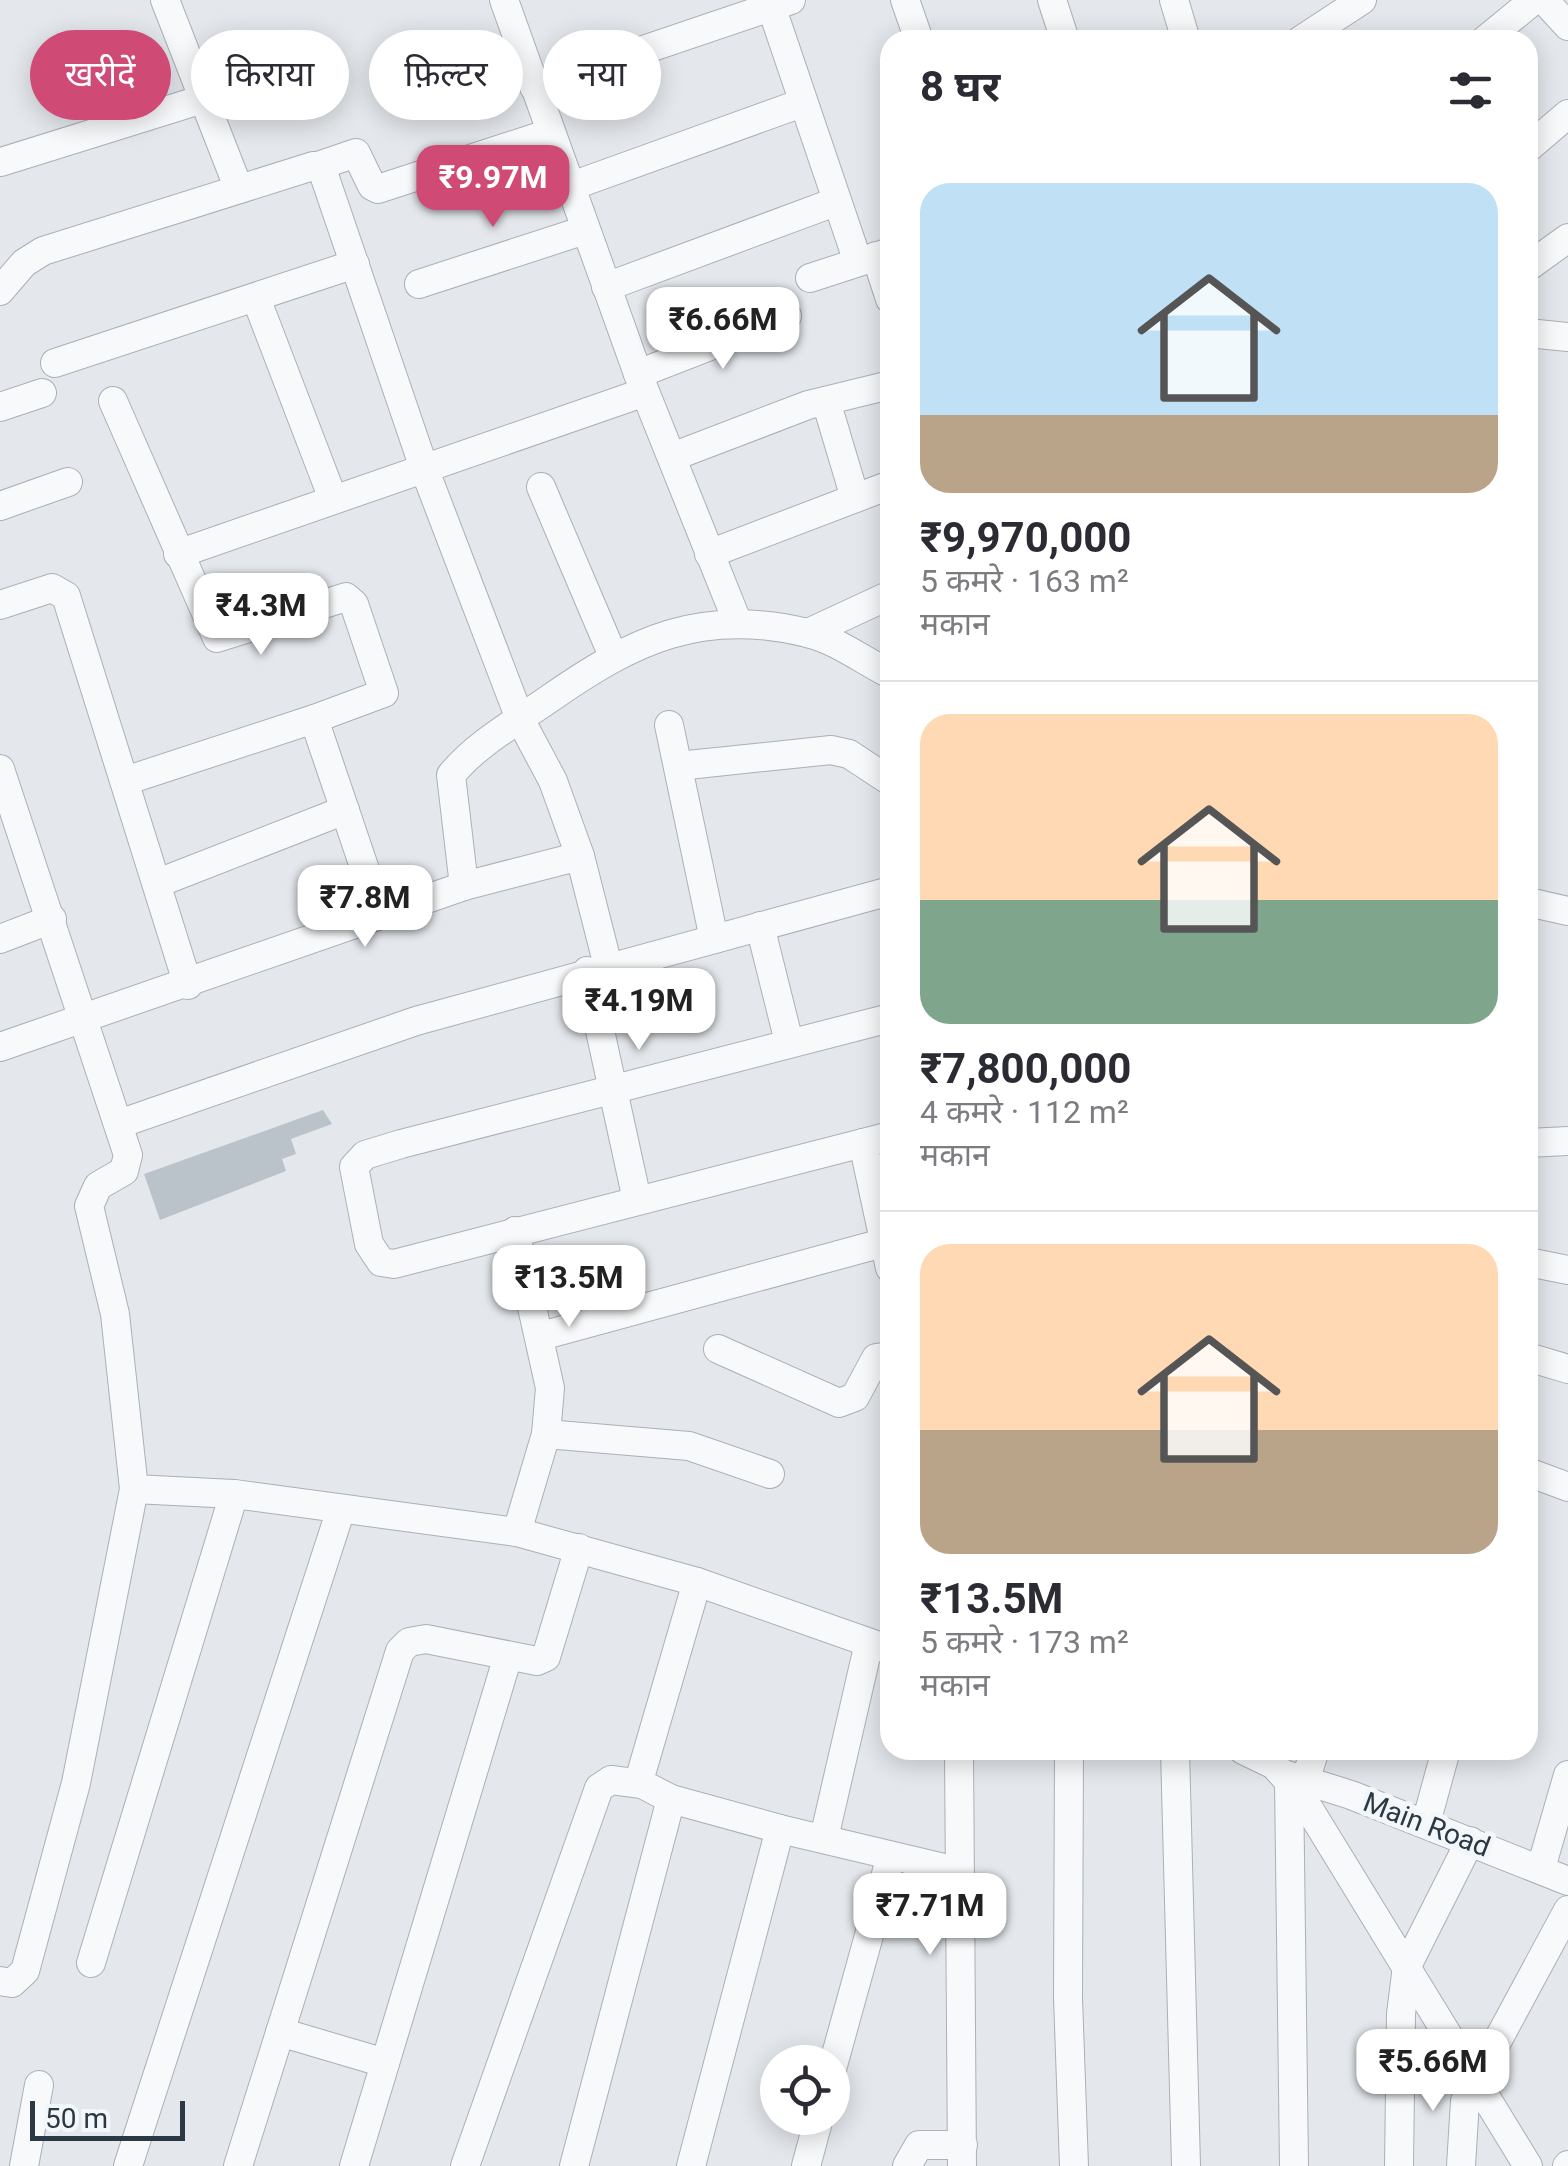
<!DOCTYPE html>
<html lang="hi">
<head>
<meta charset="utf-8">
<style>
	:root { --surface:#fff; --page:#f7f7f7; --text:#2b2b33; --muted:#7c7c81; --line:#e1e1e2; --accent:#cf4b76 }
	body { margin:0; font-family:Roboto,"Noto Sans Devanagari",sans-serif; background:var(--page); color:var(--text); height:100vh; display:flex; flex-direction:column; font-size:38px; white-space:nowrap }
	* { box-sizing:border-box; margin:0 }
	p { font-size:32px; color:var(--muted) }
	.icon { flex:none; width:55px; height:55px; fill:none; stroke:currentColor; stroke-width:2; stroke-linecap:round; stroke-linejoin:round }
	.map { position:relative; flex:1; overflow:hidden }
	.drawer { position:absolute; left:880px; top:30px; width:658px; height:1730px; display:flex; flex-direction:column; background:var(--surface); border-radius:30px; box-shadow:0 5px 25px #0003 }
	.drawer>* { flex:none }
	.banner { position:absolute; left:30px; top:30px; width:700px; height:90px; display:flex; gap:20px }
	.controls { position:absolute; left:760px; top:2045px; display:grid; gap:20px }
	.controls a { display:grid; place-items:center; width:90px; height:90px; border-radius:50%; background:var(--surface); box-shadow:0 5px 25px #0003; font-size:50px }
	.scale { position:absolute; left:30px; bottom:25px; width:155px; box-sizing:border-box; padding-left:10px; border:5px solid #2b3945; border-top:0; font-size:28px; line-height:35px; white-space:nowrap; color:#2b3945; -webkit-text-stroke:8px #f4f7f9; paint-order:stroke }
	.price { position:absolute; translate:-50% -85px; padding:0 22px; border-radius:20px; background:#fff; color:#222; font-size:32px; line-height:65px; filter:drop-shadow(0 2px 5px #0008) }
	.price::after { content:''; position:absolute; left:50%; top:60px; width:30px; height:22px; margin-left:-15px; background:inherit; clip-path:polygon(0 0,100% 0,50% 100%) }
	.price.on { background:var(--accent); color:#fff }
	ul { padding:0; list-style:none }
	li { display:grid; align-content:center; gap:20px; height:530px; padding:0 40px }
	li+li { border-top:2px solid var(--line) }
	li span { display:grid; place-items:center; height:310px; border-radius:30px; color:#555 }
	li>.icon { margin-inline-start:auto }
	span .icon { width:180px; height:180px; fill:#fffc; stroke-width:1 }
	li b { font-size:42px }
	h2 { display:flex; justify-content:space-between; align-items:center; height:120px; padding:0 40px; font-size:42px }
	.chip { padding:0 35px; border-radius:45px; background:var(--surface); box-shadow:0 5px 25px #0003; font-size:35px; line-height:90px }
	.chip.on { background:var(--accent); color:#fff }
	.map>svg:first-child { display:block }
</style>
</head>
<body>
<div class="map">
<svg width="1568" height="2166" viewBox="0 0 1568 2166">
	<rect width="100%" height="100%" fill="#e4e8ec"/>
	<path fill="#bbc3ca" d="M323,1110L332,1124L291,1139L296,1154L282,1159L286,1171L160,1220L144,1174Z"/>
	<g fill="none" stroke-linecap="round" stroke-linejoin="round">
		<defs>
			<g id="minor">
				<path d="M165,0L238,187"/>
				<path d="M504,0L638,374L737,621"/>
				<path d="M769,0L858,262"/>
				<path d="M905,0L919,40"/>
				<path d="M1052,0L1065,40"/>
				<path d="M1174,0L1186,40"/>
				<path d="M1544,0L1568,26"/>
				<path d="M1301,40L1362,0"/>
				<path d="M1485,40L1534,0"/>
				<path d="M534,87L791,0"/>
				<path d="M1528,148L1568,114"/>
				<path d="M1,162L203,99"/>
				<path d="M318,166L356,153L372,186L378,189L550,133"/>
				<path d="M569,187L802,103"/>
				<path d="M876,256L890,299"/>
				<path d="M1528,267L1568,238"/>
				<path d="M810,278L890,252"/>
				<path d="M419,284L585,230"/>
				<path d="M606,287L835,202"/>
				<path d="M0,291L24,263L43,251L313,166L322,169L424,468L520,719L553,781L580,856"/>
				<path d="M256,298L333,499"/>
				<path d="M1528,333L1568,337"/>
				<path d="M55,363L355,264"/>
				<path d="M638,374L787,316"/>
				<path d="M113,401L217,638L346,597L354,604L384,693L314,719"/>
				<path d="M826,401L855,498"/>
				<path d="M0,407L42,393"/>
				<path d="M672,457L808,405L890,385"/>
				<path d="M541,487L613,656"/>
				<path d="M0,506L68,482"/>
				<path d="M178,554L645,392"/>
				<path d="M709,554L890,485"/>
				<path d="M0,605L52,588L66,596L188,985"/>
				<path d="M808,633L890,595"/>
				<path d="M669,725L714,939"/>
				<path d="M678,766L831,750L849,754L890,781"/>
				<path d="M0,769L128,1155L124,1171L98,1186L89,1206L115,1314L134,1489L76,1783L25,1971L12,1983L0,1981"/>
				<path d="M125,781L314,719L380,914"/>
				<path d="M158,883L345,810"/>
				<path d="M464,886L451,775C476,744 516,722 549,699C633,640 702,607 807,633C835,639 864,661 890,674"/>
				<path d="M1528,902L1568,911"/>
				<path d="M760,926L789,1042"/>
				<path d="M0,939L52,919"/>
				<path d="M587,971L637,1200"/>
				<path d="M890,1018L401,1144L365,1155L354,1167L369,1244L381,1262L394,1264L890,1136"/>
				<path d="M0,1047L464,886L580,856L608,966"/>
				<path d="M119,1124L416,1021L890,891"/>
				<path d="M863,1143L890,1268"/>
				<path d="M1528,1143L1568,1141"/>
				<path d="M515,1231L550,1388L546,1434L517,1532"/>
				<path d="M1528,1262L1568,1270"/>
				<path d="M541,1336L890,1241"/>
				<path d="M718,1349L839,1403L855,1397L876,1358L890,1356"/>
				<path d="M1528,1357L1568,1369"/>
				<path d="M546,1434L689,1446L770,1474"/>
				<path d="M1528,1472L1568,1487"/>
				<path d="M134,1489L234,1494L517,1532L697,1582L890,1650"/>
				<path d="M697,1582L641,1774L642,1784L671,1799L780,1829L957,1871"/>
				<path d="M959,1750L962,2166"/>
				<path d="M1069,1750L1068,1998L1074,2166"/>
				<path d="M1175,1750L1186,2166"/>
				<path d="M1243,1750L1274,1765L1300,1794L1528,2166"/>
				<path d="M1284,1774L1351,1795L1568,1881"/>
				<path d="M1306,1778L1315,1750"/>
				<path d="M1289,1781L1294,2166"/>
				<path d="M1426,1823L1446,1750"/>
				<path d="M824,1838L869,1643"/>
				<path d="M1541,1868L1568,1775"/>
				<path d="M91,1963L234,1494"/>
				<path d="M280,2032L385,2063"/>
				<path d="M832,2069L891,1856"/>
				<path d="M24,2166L39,2085"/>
				<path d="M128,2166L341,1509"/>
				<path d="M238,2166L400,1651L409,1642L426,1639L537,1661L546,1657L579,1548"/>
				<path d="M354,2166L508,1656"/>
				<path d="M465,2166L599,1788L611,1780L642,1784"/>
				<path d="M574,2166L671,1799"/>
				<path d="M691,2166L780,1829"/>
				<path d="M806,2166L819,2118"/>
				<path d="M907,2166L919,2145H963"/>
				<path d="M1399,2166L1401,2014L1407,1966L1470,1841"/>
				<path d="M1461,2166L1465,2101L1568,1910"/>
				<path d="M1567,2166L1568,2165"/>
			</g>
		</defs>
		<use href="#minor" stroke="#a9b0b7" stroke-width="30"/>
		<use href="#minor" stroke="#f7f9fa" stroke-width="28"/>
	</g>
	<g text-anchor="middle" stroke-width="10" stroke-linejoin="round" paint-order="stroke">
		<g font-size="28" fill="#2b3945" stroke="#f4f7f9">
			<text transform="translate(1427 1824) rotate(21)" y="10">Main Road</text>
		</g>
	</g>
</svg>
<div class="controls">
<a><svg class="icon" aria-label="locate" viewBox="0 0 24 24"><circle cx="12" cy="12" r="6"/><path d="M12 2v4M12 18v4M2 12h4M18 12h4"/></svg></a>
</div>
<div class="scale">50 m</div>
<b class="price on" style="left:493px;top:230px">₹9.97M</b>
<b class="price" style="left:723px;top:372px">₹6.66M</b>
<b class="price" style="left:261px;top:658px">₹4.3M</b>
<b class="price" style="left:365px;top:950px">₹7.8M</b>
<b class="price" style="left:639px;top:1053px">₹4.19M</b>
<b class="price" style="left:569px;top:1330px">₹13.5M</b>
<b class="price" style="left:930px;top:1958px">₹7.71M</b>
<b class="price" style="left:1433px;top:2114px">₹5.66M</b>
<div class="banner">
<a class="chip on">खरीदें</a>
<a class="chip">किराया</a>
<a class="chip">फ़िल्टर</a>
<a class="chip">नया</a>
</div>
<section class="drawer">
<h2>8 घर<svg class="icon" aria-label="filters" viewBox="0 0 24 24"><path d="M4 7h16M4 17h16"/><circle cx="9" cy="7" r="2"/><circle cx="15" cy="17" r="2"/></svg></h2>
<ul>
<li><span style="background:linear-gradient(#bfe0f5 75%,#b9a48a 0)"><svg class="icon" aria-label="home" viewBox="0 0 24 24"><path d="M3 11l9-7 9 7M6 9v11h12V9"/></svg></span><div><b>₹9,970,000</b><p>5 कमरे · 163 m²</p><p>मकान</p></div></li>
<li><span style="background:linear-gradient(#ffd9b3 60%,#7fa58c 0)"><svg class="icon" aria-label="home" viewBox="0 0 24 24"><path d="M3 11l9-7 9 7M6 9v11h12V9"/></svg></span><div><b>₹7,800,000</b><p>4 कमरे · 112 m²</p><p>मकान</p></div></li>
<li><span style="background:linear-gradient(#ffd9b3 60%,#b9a48a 0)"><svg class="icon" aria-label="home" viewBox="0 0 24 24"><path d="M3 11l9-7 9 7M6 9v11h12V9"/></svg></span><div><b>₹13.5M</b><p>5 कमरे · 173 m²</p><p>मकान</p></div></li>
</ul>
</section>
</div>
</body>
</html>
